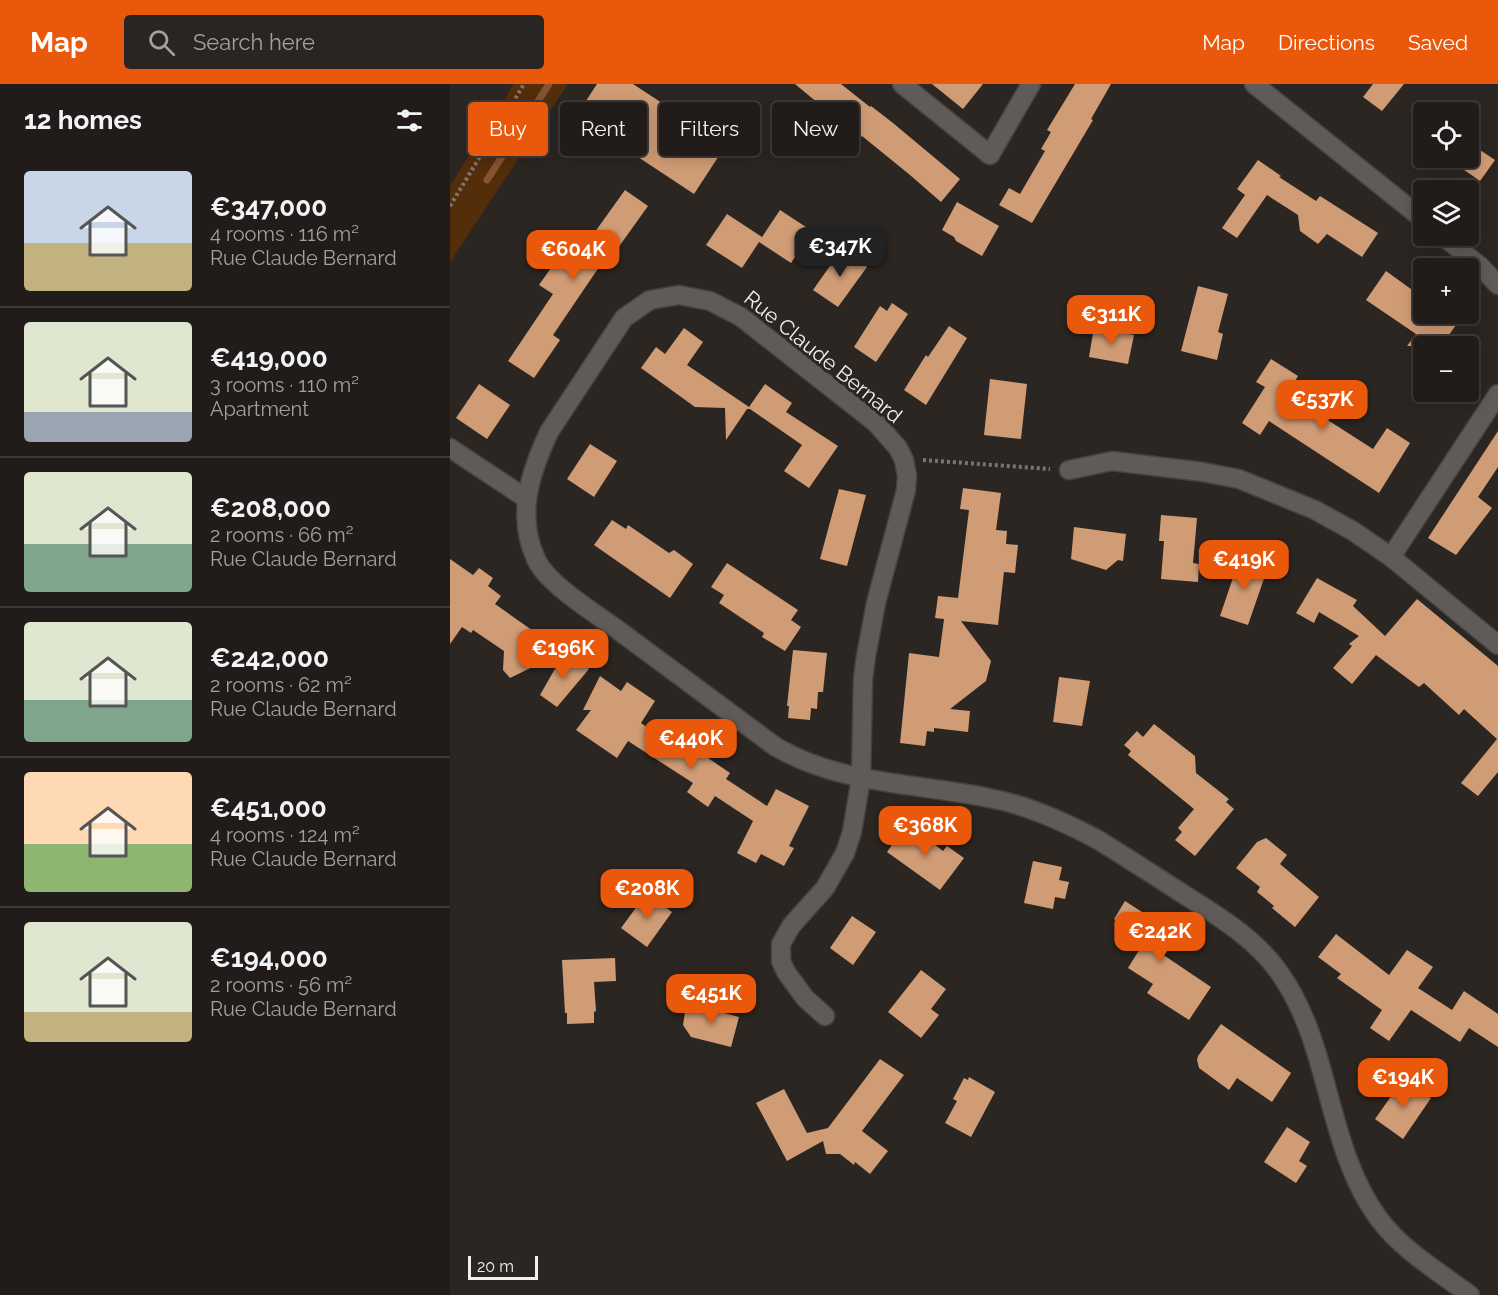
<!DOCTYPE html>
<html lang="en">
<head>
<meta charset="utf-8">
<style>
	:root { --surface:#211c1a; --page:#292523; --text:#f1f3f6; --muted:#a2a1a2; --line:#3e3a39; --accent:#ea580c }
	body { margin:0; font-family:Raleway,sans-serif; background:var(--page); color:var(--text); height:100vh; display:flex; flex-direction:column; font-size:22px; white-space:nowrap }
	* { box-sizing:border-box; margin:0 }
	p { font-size:20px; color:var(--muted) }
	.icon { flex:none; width:33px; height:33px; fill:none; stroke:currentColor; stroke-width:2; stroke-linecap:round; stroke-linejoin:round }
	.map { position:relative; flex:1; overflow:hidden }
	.drawer { display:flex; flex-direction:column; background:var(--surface); width:450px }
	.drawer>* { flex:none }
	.top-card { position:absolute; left:18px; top:18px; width:570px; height:54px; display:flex; gap:12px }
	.fabs { position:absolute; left:963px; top:18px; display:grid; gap:12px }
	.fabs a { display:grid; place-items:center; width:66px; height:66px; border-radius:6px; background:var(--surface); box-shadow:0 3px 15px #0003,0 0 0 2px var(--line); font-size:30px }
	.scale { position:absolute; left:18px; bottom:15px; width:70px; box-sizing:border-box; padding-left:6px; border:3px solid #f3efed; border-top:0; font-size:16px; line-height:21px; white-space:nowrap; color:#f3efed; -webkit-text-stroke:4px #2c2622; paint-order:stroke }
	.price { position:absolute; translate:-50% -51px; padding:0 14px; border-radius:12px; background:var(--accent); color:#fff; font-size:20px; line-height:39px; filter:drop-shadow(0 2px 3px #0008) }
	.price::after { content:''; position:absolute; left:50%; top:36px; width:18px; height:14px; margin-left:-9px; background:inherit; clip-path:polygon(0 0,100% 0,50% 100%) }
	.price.current { background:#222; color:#fff }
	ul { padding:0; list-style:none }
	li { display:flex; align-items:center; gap:18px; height:150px; padding:0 24px }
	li+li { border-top:2px solid var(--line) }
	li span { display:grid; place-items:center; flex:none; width:168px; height:120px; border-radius:6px; color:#555 }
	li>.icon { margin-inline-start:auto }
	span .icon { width:72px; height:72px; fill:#fffc; stroke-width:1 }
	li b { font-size:26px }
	h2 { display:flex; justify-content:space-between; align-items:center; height:72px; padding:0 24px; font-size:26px }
	.chip { padding:0 21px; border-radius:6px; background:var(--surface); box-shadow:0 3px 15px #0003,0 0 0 2px var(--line); font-size:21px; line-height:54px }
	.chip.current { background:var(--accent); color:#fff }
	header { display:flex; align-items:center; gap:36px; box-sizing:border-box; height:84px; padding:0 30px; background:var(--accent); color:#fff }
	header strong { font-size:28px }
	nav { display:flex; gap:33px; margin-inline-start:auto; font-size:21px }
	.search { width:420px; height:54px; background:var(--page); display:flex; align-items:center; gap:15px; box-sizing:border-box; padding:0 21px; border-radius:6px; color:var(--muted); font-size:22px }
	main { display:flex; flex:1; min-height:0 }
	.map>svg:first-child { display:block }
</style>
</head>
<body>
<header>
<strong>Map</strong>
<div class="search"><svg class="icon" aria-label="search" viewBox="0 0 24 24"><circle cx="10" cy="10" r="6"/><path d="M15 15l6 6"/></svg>Search here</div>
<nav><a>Map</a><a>Directions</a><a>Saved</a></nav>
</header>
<main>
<section class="drawer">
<h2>12 homes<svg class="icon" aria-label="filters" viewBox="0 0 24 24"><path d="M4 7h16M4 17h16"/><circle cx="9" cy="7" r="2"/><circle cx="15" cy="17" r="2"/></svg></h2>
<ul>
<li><span style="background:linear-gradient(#c9d6e8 60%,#c2b280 0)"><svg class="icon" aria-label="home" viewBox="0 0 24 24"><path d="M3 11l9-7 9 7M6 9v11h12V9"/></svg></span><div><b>€347,000</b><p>4 rooms · 116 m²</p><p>Rue Claude Bernard</p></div></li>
<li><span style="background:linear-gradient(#dfe7d0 75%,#9aa5b1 0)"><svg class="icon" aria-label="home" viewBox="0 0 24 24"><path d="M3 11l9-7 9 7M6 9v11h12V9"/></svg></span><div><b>€419,000</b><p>3 rooms · 110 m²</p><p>Apartment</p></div></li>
<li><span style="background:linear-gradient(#dfe7d0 60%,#7fa58c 0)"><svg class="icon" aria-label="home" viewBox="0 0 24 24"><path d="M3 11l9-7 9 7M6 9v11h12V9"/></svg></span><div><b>€208,000</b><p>2 rooms · 66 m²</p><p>Rue Claude Bernard</p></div></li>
<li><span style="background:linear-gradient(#dfe7d0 65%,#7fa58c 0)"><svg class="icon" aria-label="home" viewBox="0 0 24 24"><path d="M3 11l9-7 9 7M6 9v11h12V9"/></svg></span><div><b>€242,000</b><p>2 rooms · 62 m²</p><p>Rue Claude Bernard</p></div></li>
<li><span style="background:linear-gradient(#ffd9b3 60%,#8fb573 0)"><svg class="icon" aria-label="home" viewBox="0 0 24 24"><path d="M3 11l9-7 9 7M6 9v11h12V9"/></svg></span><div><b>€451,000</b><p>4 rooms · 124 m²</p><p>Rue Claude Bernard</p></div></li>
<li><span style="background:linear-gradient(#dfe7d0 75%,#c2b280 0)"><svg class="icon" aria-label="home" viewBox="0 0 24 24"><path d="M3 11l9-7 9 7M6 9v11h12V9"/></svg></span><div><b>€194,000</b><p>2 rooms · 56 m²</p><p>Rue Claude Bernard</p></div></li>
</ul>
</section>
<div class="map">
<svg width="1048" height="1211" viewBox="0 0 1048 1211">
	<rect width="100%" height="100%" fill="#2c2622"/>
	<path fill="#542d0a" d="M64,0H118L0,178V102Z"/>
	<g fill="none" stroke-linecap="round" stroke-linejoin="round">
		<path stroke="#84542f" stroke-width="7" d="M37,96L99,0"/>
	</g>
	<g fill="#d09c75">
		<path d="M147,0H183L276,61L244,110L126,32Z"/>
		<path d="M345,0H391L420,23L421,22L443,39L510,95L491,118L460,91L412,52L410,54Z"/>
		<path d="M482,0H533L513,25Z"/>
		<path d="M625,0H661L641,35L643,36L582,139L549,121L559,104L570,110L595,67L591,65L601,48L597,46Z"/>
		<path d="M923,0H954L932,27L913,13Z"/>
		<path d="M1018,58L1045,76L1030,97L997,74H1018Z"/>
		<path d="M808,76L831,92L829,93L866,117L870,112L928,149L912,173L877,150L868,160L850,147L848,131L817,111L787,154L772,144L795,111L787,105Z"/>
		<path d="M175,106L198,122L168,164L164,161L103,251L110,256L84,294L58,277L103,210L89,201L103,181L91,173L102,157L127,173Z"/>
		<path d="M507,118L549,142L532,172L506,157L504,153L492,146Z"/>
		<path d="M330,126L362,147L341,179L309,158L292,184L256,161L277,130L312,153Z"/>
		<path d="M392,165L417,183L388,223L363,206Z"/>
		<path d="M936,187L972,213L961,230H1014L991,262H957L966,250L916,216Z"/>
		<path d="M748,202L778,210L768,248L773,250L767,276L731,267Z"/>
		<path d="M442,219L458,230L426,278L404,263L430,222L437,227Z"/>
		<path d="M499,242L517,254L476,321L454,306L476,271L478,273Z"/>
		<path d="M644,243L684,251L678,280L639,273Z"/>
		<path d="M234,244L253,258L237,281L299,323L315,300L342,319L336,328L388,362L359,404L334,387L352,361L300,325H297L276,356L275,324L245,323L191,284L206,263L215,270Z"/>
		<path d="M821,275L848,292L837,310L923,365L937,344L960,359L929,409L819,337L810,351L792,339L815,303L806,298Z"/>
		<path d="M540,295L577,300L571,355L534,351Z"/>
		<path d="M29,300L60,321L37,355L6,334Z"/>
		<path d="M1048,347V383L1028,413L1042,424L1006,471L978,454Z"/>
		<path d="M140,360L167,377L144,413L117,395Z"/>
		<path d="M513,404L551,409L546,446L557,447L556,460L568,461L565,489L554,488L548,541L511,537L541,577L536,597L500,625L520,627L518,648L484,644V648L477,647L475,662L450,659L459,569L489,573L494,535L485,534L488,512L508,514L519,426L510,425Z"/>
		<path d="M389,405L416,411L397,482L370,475Z"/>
		<path d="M711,431L747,434L743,479L749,480L748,498L711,495L714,457H709Z"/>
		<path d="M162,436L176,445L178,441L219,469L224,466L243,480L220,514L144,461Z"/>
		<path d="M624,443L676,450L673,477L668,476L656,486L621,475Z"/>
		<path d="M790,473L818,483L798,541L770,532Z"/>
		<path d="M0,475L23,491L29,484L43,494L38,502L51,512L45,520L113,568L60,594L53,586L54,567L23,546L21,549L12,543L0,560Z"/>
		<path d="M277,479L348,526L341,536L351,543L335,567L312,553L314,549L269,519L274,511L261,503Z"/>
		<path d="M867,494L907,516L903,522L935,552L967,515L1048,582V688L1028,712L1011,699L1047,655L1014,625L1009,631L974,599L969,603L926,571L902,600L883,584L902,562L899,560L909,552L869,528L864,539L846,529Z"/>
		<path d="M343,566L377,569L373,608H368L367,625L361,624L360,636L338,634L339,622H337Z"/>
		<path d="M114,569L139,585L107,623L90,611Z"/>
		<path d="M150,592L171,607L177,598L205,617L191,639L231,667L236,659L280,689L276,695L317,722L326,705L359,722L339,762L344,764L334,782L311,770L306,779L287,769L303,737L265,712L258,723L237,708L243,699L178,657L167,674L126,646L141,626H133Z"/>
		<path d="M609,593L640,597L632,642L603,638Z"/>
		<path d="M704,640L745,672L746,689L779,715L776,718L784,725L745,772L725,756L732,748L728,744L744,725L678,671L681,667L674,661L687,647L693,653Z"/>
		<path d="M457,739L493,767L497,762L514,774L490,806L437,768Z"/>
		<path d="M816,754L837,771L830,780L869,813L845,843L822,824L824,822L807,808L810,803L786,784L807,758Z"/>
		<path d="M583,777L612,783L609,796L619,798L615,815L605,813L603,825L574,819Z"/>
		<path d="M196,810L222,828L197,863L171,844Z"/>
		<path d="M675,817L723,848L709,868L761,903L739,936L697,909L703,900L678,884L691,863L669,848L674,841L664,835Z"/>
		<path d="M402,832L426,848L403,881L380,864Z"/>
		<path d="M886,850L939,891L957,866L983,883L968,904L1002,926L1014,907L1048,930V963L1019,944L1010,958L961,926L939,957L920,944L932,926L887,894L891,890L868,873Z"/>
		<path d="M165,874L166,897L144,898L146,927L144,928V939L117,940V929H115L112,876Z"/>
		<path d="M471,886L496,905L481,925L489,931L471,954L438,928Z"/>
		<path d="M236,922L248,925L249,922L289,933L281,963L241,953L233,941Z"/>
		<path d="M771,940L841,989L822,1018L787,994L779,1006L749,984L747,976L748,972Z"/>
		<path d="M430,975L454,991L412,1047L438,1067L420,1090L405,1078L404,1081L390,1070H376L373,1057L337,1077L306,1019L334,1005L357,1049L378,1044Z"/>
		<path d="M519,993L545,1008L521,1053L495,1039L507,1017L503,1015L514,994L518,996Z"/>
		<path d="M954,994L981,1014L953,1055L925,1035Z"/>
		<path d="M837,1043L860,1058L849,1077L857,1082L846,1099L814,1078Z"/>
	</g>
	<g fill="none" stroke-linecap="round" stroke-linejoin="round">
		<defs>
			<g id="minor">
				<path d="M452,0L540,71L581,0"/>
				<path d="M804,0L974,136"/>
				<path d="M993,152L1031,183L1048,201"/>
				<path d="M0,364L77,415"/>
				<path d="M619,386L662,377L753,388L789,395L865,426L903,447L941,473L1048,310"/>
				<path d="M941,473L1048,561"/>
				<path d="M375,932L355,914L336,888L331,877V860L341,842L375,804L395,769L402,748L411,694L413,595L416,572L426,519L456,406L457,392L454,376L448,364L426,339L291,233L260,217L229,211L200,216L174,234L99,348C80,389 66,431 86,475C97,500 145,529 168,546C221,585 273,624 326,663C392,701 466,699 539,714C578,721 615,738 650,757C677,774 704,791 730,808C766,831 804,853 829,888C882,962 875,1062 929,1135C952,1166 989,1188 1020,1211"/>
			</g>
		</defs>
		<use href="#minor" stroke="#48423e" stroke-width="21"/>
		<g stroke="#7b7572" stroke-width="4" stroke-dasharray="3 3" stroke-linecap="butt">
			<path d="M0,122L74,0"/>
			<path d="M473,376L600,385"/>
		</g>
		<use href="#minor" stroke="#5e5b59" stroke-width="18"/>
	</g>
	<g text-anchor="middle" stroke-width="6" stroke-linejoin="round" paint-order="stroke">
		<g font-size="21" fill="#f3efed" stroke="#2c2622">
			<text transform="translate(373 273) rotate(39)" y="7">Rue Claude Bernard</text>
		</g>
	</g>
</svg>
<div class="fabs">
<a><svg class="icon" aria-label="locate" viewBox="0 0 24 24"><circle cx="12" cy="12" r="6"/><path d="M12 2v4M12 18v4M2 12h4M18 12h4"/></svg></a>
<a><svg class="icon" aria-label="layers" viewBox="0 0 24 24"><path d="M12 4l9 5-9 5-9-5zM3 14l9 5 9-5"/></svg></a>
<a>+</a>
<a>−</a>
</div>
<div class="scale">20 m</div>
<b class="price current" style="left:390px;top:194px">€347K</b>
<b class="price" style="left:123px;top:197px">€604K</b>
<b class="price" style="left:661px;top:262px">€311K</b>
<b class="price" style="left:872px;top:347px">€537K</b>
<b class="price" style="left:794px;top:507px">€419K</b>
<b class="price" style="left:113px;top:596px">€196K</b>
<b class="price" style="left:241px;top:686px">€440K</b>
<b class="price" style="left:475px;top:773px">€368K</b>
<b class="price" style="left:197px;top:836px">€208K</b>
<b class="price" style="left:710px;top:879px">€242K</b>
<b class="price" style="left:261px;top:941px">€451K</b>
<b class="price" style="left:953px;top:1025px">€194K</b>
<div class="top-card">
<a class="chip current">Buy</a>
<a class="chip">Rent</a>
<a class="chip">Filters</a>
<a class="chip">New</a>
</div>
</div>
</main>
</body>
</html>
